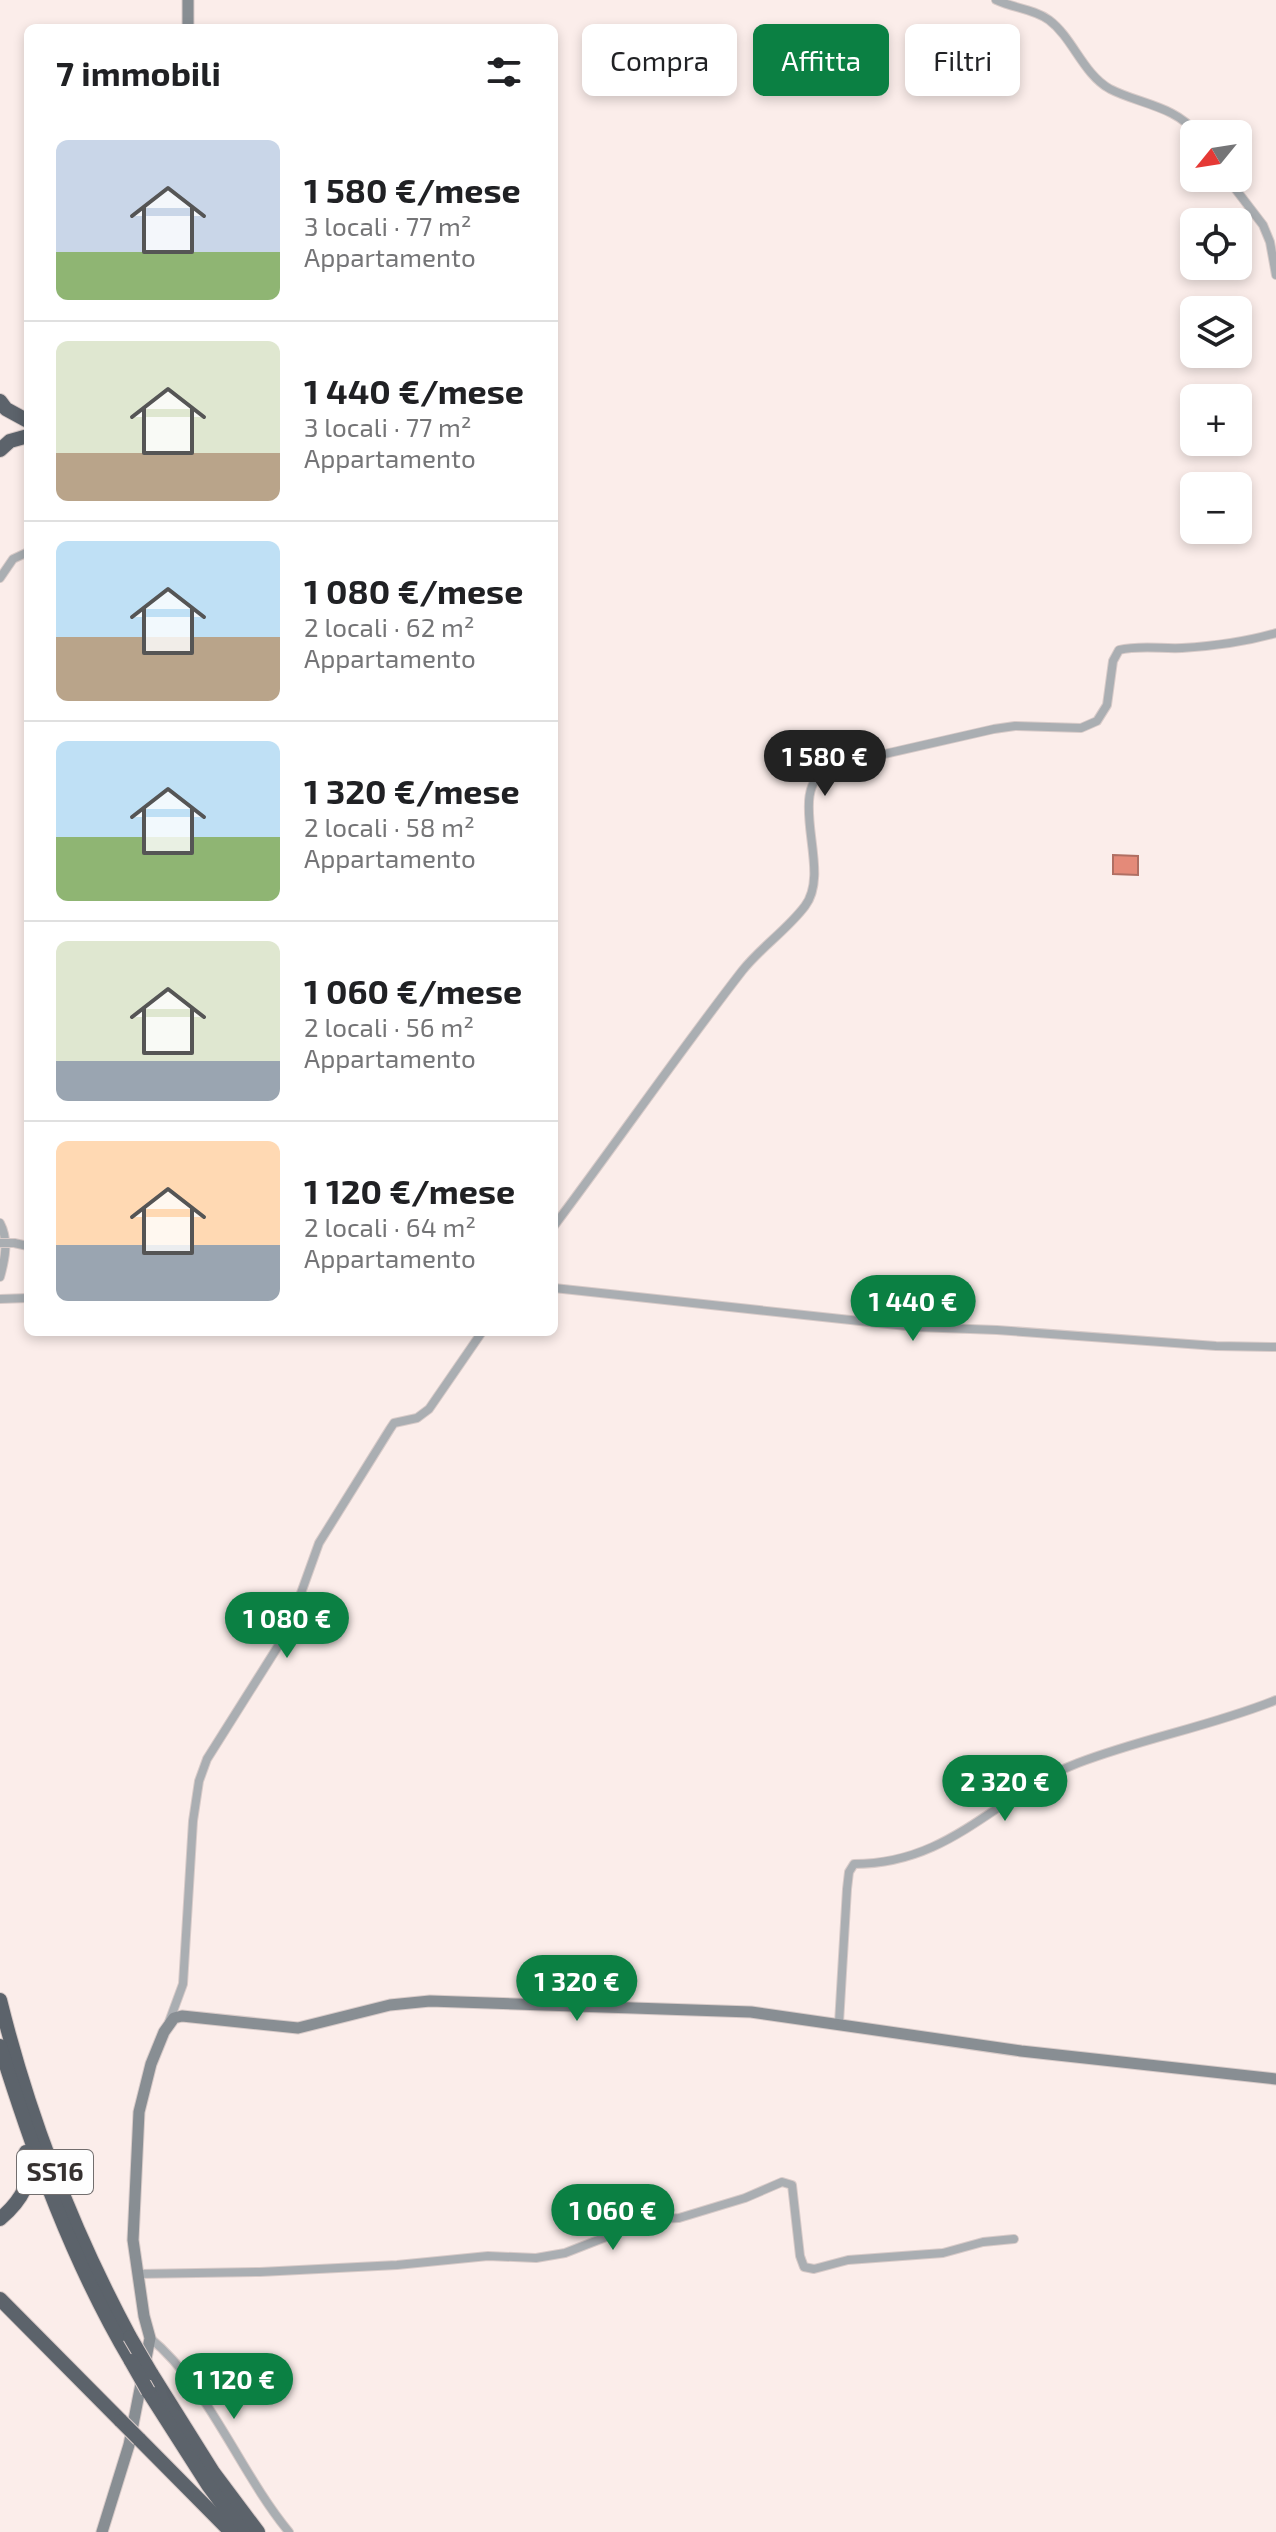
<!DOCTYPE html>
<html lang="it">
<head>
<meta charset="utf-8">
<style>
	:root { --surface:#fff; --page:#f2f2f2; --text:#202124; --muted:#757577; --line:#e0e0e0; --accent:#0b8043 }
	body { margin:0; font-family:"Exo 2",sans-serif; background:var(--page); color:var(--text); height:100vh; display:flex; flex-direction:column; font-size:30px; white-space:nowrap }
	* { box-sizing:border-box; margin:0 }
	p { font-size:26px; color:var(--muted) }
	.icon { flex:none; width:44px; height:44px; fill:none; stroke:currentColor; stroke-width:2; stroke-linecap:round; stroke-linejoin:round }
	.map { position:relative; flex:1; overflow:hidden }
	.side { position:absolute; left:24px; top:24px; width:534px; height:1312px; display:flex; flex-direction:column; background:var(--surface); border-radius:12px; box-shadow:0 4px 12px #0003 }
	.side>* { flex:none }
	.banner { position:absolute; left:582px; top:24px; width:574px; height:72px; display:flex; gap:16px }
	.needle { width:52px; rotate:240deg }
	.buttons { position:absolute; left:1180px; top:120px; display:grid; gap:16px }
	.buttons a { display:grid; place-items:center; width:72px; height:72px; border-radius:12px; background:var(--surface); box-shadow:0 4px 12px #0003; font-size:40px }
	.price { position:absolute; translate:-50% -68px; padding:0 18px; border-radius:28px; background:var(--accent); color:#fff; font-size:26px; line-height:52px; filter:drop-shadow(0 2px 4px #0008) }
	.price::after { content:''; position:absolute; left:50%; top:48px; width:24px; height:18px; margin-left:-12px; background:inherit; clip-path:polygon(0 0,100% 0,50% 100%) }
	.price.active { background:#222; color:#fff }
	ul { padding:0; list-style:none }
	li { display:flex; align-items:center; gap:24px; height:200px; padding:0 32px }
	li+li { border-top:2px solid var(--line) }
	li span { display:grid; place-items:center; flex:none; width:224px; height:160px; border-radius:12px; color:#555 }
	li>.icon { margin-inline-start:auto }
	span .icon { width:96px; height:96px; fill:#fffc; stroke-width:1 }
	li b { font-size:34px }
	h2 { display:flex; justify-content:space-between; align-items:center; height:96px; padding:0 32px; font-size:34px }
	.tag { padding:0 28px; border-radius:12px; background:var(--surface); box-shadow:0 4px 12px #0003; font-size:28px; line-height:72px }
	.tag.active { background:var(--accent); color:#fff }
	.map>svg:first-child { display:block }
</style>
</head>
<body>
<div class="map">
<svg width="1276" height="2532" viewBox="0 0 1276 2532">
	<rect width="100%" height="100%" fill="#fbedea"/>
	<path fill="#e48a79" stroke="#b06f63" stroke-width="2" d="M1113,855L1138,856V875L1113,874Z"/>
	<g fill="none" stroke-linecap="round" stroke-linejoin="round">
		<defs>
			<g id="street">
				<path d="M996,0C1013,8 1034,9 1049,20C1073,38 1083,74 1110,89C1139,104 1176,106 1197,134"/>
				<path d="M1227,178L1263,225L1270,242L1276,275"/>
				<path d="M0,578L13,559L28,552"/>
				<path d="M0,1223C9,1240 5,1259 0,1277"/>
				<path d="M554,1226C617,1142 677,1055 742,971C761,947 787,930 805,906C834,868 781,788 832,766L994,729L1015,726L1081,728L1097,721L1107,705L1113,661L1119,650C1140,645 1161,649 1182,648C1215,646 1245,642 1276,633"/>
				<path d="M14,1243L28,1246"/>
				<path d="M554,1288L916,1327L997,1330L1216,1346L1276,1347"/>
				<path d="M0,1299L28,1298"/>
				<path d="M169,2022L183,1984L193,1821L199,1781L207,1759L287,1632L319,1543L390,1429L394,1423L417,1418L429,1409L482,1332"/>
				<path d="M839,2023L847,1889L849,1872L854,1864C952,1864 996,1794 1078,1763C1143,1738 1212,1726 1276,1700"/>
				<path d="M137,2274L260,2272L397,2265L488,2256L536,2258L565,2253L652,2219L679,2218L745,2198L782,2182L792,2185L800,2256L804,2267L814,2269L848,2260L943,2253L983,2242L1014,2239"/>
				<path d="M150,2338C208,2385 240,2473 289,2532"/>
			</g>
			<g id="secondary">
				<path d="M188,0V28"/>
				<path d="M102,2532L129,2445L150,2338L144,2316L133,2240L139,2112L151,2064L164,2032L174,2018L182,2016L298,2028L390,2005L430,2001L751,2012L1021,2051L1276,2079"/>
			</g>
			<g id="highway">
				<path d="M0,401L6,409L28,421"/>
				<path d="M0,450L10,441L28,436"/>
				<path d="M0,2000C29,2117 73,2231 130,2337"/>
				<path d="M0,2046C34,2155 73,2263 131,2361"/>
				<path d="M0,2219C21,2201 35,2180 26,2152"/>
				<path d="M0,2299L121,2421"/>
				<path d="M151,2373L213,2472L258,2532"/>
				<path d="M148,2391L208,2485L243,2532"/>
				<path d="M139,2439L231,2532"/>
			</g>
		</defs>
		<use href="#street" stroke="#d8cbc9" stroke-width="10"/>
		<use href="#secondary" stroke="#d8cbc9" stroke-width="13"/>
		<use href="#highway" stroke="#d8cbc9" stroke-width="16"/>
		<use href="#street" stroke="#aaaeb2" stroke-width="8"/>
		<use href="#secondary" stroke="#888e93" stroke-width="11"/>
		<use href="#highway" stroke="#5c636b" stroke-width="14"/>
		<defs>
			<path id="street-bridge" d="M0,1243H14"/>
			<g id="highway-bridge">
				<path d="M130,2337L151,2373"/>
				<path d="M131,2361L148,2391"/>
				<path d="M121,2421L139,2439"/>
			</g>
		</defs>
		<use href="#street-bridge" stroke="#d8cbc9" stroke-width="10" stroke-linecap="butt"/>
		<use href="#highway-bridge" stroke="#d8cbc9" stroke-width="16" stroke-linecap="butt"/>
		<use href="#street-bridge" stroke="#aaaeb2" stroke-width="8"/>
		<use href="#highway-bridge" stroke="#5c636b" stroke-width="14"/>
	</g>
	<g text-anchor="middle" stroke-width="8" stroke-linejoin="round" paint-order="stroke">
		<rect fill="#fefefe" stroke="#726e6e" stroke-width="2" x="17" y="2150" width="76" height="44" rx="6"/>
		<g font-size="26" font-weight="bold" fill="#363130">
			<text x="55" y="2181">SS16</text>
		</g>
	</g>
</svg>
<div class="buttons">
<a><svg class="needle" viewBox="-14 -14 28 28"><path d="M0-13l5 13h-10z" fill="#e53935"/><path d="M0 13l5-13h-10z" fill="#757577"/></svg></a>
<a><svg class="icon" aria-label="locate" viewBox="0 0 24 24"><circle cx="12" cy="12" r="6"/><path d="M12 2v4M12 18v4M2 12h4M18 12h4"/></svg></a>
<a><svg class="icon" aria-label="layers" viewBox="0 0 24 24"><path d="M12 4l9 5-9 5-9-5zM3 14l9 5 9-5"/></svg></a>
<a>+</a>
<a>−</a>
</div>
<b class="price active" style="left:825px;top:798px">1 580 €</b>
<b class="price" style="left:913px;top:1343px">1 440 €</b>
<b class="price" style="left:287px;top:1660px">1 080 €</b>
<b class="price" style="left:1005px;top:1823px">2 320 €</b>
<b class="price" style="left:577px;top:2023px">1 320 €</b>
<b class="price" style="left:613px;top:2252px">1 060 €</b>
<b class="price" style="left:234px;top:2421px">1 120 €</b>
<div class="banner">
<a class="tag">Compra</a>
<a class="tag active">Affitta</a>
<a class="tag">Filtri</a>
</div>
<section class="side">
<h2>7 immobili<svg class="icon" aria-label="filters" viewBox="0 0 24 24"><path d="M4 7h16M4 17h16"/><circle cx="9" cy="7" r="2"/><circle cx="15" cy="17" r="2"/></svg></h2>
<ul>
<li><span style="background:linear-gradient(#c9d6e8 70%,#8fb573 0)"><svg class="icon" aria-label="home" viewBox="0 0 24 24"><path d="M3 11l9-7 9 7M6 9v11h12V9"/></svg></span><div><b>1 580 €/mese</b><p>3 locali · 77 m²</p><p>Appartamento</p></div></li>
<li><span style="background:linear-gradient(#dfe7d0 70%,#b9a48a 0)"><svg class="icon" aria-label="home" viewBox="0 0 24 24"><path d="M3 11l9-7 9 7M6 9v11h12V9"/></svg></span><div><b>1 440 €/mese</b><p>3 locali · 77 m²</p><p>Appartamento</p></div></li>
<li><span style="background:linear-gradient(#bfe0f5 60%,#b9a48a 0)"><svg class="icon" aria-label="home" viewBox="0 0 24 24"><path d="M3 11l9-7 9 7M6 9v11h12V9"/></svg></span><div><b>1 080 €/mese</b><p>2 locali · 62 m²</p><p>Appartamento</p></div></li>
<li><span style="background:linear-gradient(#bfe0f5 60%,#8fb573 0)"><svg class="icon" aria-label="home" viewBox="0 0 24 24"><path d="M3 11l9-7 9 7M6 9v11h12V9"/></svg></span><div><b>1 320 €/mese</b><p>2 locali · 58 m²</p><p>Appartamento</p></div></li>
<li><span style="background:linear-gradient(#dfe7d0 75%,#9aa5b1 0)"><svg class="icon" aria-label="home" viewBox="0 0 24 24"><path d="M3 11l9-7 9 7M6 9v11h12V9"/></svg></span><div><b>1 060 €/mese</b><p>2 locali · 56 m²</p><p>Appartamento</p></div></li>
<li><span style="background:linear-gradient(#ffd9b3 65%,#9aa5b1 0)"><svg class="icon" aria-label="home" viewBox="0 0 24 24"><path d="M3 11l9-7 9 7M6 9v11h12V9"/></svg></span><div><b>1 120 €/mese</b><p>2 locali · 64 m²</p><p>Appartamento</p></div></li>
</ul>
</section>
</div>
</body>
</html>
